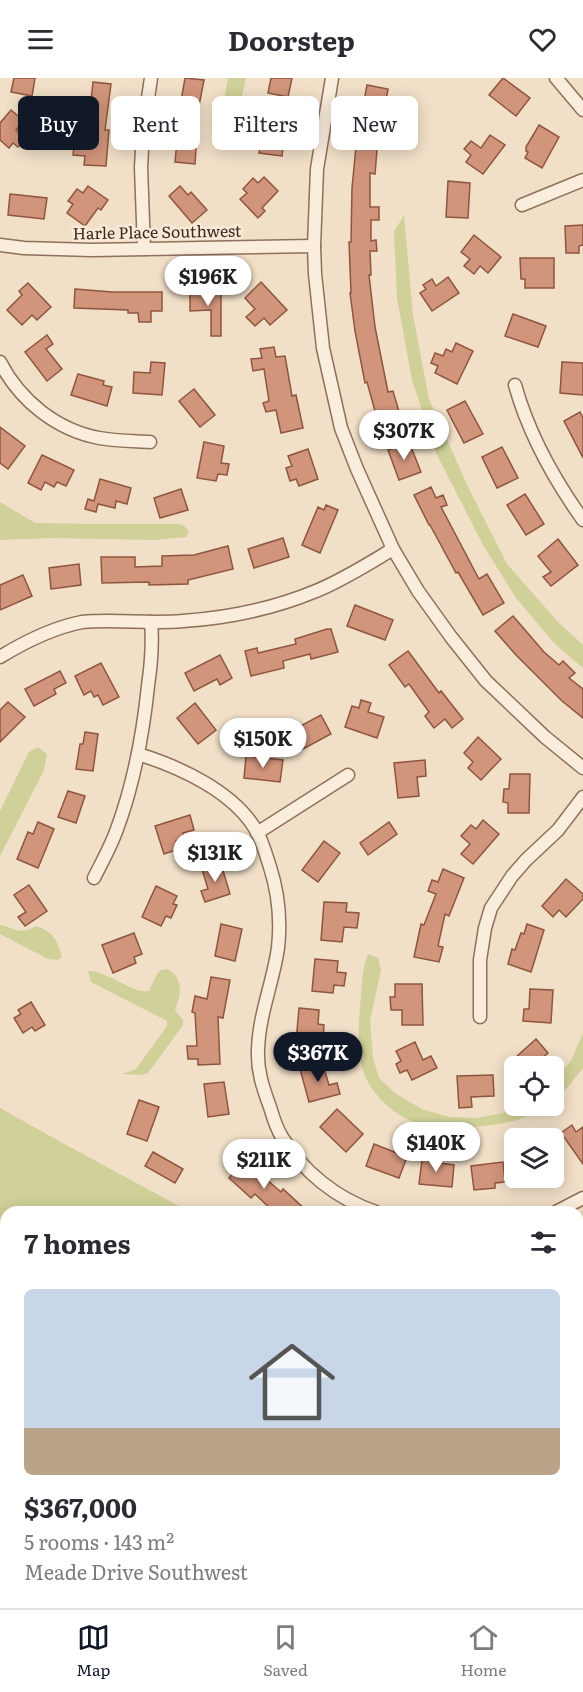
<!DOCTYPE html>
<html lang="en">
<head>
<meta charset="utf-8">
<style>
	:root { --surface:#fff; --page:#f7f7f7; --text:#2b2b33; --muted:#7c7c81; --line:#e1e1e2; --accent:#111827 }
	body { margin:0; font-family:Literata,serif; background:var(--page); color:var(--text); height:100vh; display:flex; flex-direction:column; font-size:22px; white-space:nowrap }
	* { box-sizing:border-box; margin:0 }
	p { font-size:20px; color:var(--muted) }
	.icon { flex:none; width:33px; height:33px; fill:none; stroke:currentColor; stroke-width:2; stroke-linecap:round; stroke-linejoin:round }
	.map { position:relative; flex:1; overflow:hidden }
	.drawer { position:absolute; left:0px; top:1128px; width:584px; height:402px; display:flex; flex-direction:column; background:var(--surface); border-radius:18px 18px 0 0; box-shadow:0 3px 15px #0003 }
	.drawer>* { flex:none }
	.banner { position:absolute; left:18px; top:18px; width:548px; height:54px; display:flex; gap:12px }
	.controls { position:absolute; left:504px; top:978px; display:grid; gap:12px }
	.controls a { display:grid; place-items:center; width:60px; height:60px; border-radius:9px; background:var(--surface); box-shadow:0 3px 15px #0003; font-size:30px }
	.price { position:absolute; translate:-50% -51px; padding:0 14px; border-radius:21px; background:#fff; color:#222; font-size:20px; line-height:39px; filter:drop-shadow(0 2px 3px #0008) }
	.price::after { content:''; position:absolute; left:50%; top:36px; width:18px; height:14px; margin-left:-9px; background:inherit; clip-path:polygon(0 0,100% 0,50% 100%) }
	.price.current { background:var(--accent); color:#fff }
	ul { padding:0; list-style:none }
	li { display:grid; align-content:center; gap:12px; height:318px; padding:0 24px }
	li+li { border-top:2px solid var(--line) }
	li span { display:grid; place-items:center; height:186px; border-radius:9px; color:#555 }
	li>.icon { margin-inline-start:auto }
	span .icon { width:108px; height:108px; fill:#fffc; stroke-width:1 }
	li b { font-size:26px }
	h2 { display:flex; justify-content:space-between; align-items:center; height:72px; padding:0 24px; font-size:26px }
	.tag { padding:0 21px; border-radius:9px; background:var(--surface); box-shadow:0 3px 15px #0003; font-size:21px; line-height:54px }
	.tag.current { background:var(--accent); color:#fff }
	header { display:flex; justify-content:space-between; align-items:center; height:78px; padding:0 24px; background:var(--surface); font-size:27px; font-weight:700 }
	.dock { display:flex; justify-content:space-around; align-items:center; height:84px; border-top:2px solid var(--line); background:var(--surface); font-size:16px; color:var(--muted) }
	.dock a { display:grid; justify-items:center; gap:3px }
	.dock .current { color:var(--accent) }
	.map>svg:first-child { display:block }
</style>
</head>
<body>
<header><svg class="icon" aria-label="menu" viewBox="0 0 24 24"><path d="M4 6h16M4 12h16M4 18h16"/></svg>Doorstep<svg class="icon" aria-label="heart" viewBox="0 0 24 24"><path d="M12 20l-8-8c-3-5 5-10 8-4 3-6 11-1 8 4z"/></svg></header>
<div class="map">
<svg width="583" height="1530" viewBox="0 0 583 1530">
	<rect width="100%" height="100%" fill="#f1dfc7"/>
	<g fill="#d0d099">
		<path d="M228,0H246C240,22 240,45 230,66C216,50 225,19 228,0Z"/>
		<path d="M404,137L413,237L429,321L468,409L507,486L558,544L583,567V590L555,566L516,520L483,467L437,377L412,302L397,220L394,154Z"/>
		<path d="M0,424L35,445L93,446H177L183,447L189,453L186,459L154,462L52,460L0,462Z"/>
		<path d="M38,669L47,676L44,692L0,778V733L29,674Z"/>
		<path d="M0,847C17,850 19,858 36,848C54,854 57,862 62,879L58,882L48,881L0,856Z"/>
		<path d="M368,876L378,880L381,892L370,943L373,980L379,1000L396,1016L422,1031L449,1039L476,1040L503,1035L524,1028H545C524,1044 498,1047 472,1049C433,1052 403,1048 377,1017C369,1008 363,996 361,984C358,966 358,948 360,930C362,911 361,893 368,876Z"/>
		<path d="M168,891C184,901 181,917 175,932L183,942V947L148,995L142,997L122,996L136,991L167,948V943L91,904L88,893C109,893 132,916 149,913L157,896L161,892Z"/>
		<path d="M583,955V990L567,1010L554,1021V1002L571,983Z"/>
		<path d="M0,1030L68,1068L190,1134H6V1446L0,1449Z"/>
		<path d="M578,1337L583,1340V1530H471L458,1524H578Z"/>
		<path d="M381,1524H424L418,1530H379Z"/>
	</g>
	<g fill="#d1957b" stroke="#8e553f" stroke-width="1.5">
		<path d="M14,0H35L32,18L11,14Z"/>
		<path d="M185,0L204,2L198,33L180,29Z"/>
		<path d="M271,0H292L288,19L268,15Z"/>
		<path d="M503,0L530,20L516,38L489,17Z"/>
		<path d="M93,4L111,6L105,52H109L106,88L84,87L85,78L73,77L74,68H86Z"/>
		<path d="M367,7L388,11L383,39L382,38L381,44L361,40Z"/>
		<path d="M11,32L24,43L16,52L26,61L18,69L13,65L9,70L0,62V45Z"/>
		<path d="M263,43L286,46L282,78L259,75Z"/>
		<path d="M539,47L559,59L542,90L525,80L528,74L526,73V69Z"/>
		<path d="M178,52L197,54L195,86L175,84Z"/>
		<path d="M490,57L505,67L483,96L466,84L471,77L464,71L471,63L481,70Z"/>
		<path d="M357,58L378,60L375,96L370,95V129H379V142H371V163L376,162L377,173H370L371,197H369L375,249L388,314L393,313L402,344L380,351L367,304L365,305L355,253L350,215H351L349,164H351L352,110Z"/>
		<path d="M264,99L278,113L262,130L265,133L258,140L240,121L247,115L243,111L253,100L258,105Z"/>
		<path d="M448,103L470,105L468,140L446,139Z"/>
		<path d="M88,108L108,122L101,132L98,130L85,148L67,135L73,126L68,123L77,111L83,115Z"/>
		<path d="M180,108L188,117L191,114L207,132L192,145L169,118Z"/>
		<path d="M10,116L47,120L44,141L8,137Z"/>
		<path d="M583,147V167L579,168V175H566L565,148Z"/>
		<path d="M474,157L501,179L488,195L480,188L474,196L464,188L470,181L461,174Z"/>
		<path d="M520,180H554V210H525V201H521Z"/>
		<path d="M448,199L459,215L432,233L420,215L426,211L423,207L432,201L436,208Z"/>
		<path d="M261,204L287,232L270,247L264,240L255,248L246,239L255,231L245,220Z"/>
		<path d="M28,205L51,229L37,242L32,237L22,247L7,232L22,217L19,213Z"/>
		<path d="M75,211L112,214H162V233H151V244H139L138,235H128V232L74,230Z"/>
		<path d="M190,212H221V258H211V232L190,233Z"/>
		<path d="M513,236L546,248L538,269L505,258Z"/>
		<path d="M47,257L53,266L46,271L62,291L47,303L25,274Z"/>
		<path d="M456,265L473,273L457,306L435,295L438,288L431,285L435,275L443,278L446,271L452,274Z"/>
		<path d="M274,269L276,279L285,278L292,318L296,317L303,350L281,355L276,332L266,334L263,325L269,323L264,291L253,293L251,281L262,280L260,271Z"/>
		<path d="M151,284L165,285L162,317L133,315L134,294L150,295Z"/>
		<path d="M562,284L583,285V317L560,315Z"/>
		<path d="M78,296L104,303L103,307L112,309L107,328L71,317Z"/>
		<path d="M194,311L215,337L200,349L179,323Z"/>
		<path d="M465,323L483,356L464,365L447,332Z"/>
		<path d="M580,334L583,340V380L564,343Z"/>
		<path d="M0,349L25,368L8,391L0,385Z"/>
		<path d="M204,364L224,368L221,385L229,386L227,397L218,396L216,403L197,400Z"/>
		<path d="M409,364L421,394L399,402L388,372Z"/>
		<path d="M502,369L518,400L497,410L482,379Z"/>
		<path d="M308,371L318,401L299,408L296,401L290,403L286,390L292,388L288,378Z"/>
		<path d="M42,377L74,392L66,408L57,404L54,409L45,404L41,412L28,405Z"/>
		<path d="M100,401L131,410L127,426L116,423L115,430L98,426L96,434L85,431L88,421L94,423Z"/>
		<path d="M431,409L436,420L443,417L447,427L441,429L479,501L487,496L504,525L483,537L458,494L456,495L430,447H429L414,417Z"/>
		<path d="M181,411L188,432L160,440L154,420Z"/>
		<path d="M525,416L544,446L526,457L507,427Z"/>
		<path d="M326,427L338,432L320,475L302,467L318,429L324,432Z"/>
		<path d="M283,460L289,479L254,490L248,471Z"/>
		<path d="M558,461L578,487L551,508L543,499L551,494L538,478Z"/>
		<path d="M228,468L233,491L188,502V506L149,507V504L102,505L101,479H135V489L162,488V478L194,477Z"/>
		<path d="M79,486L81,507L51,511L49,490Z"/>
		<path d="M23,497L32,518L0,532V507Z"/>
		<path d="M355,527L393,542L385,562L347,548Z"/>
		<path d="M513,538L544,574L559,587L563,583L575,595L569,600L583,611V640L562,623L516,577L495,553Z"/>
		<path d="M327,551H331L338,574L311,581L310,576L283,583L284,590L251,598L245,573L257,570L258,575L296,566L295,561Z"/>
		<path d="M408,573L439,615L441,613L463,641L452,650L445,641L434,650L425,638L429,634L409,606L405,609L389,587Z"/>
		<path d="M220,577L232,600L220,607L217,601L194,613L185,595Z"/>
		<path d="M101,585L119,619L103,627L98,617L94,619L91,613L84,617L75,598Z"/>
		<path d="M60,593L66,605L54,611L56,616L34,628L25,611Z"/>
		<path d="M361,622L371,625L368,634L384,639L377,660L345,649L352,628L359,630Z"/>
		<path d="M8,624L25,639L0,664V632Z"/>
		<path d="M195,625L216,652L198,666L177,640Z"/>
		<path d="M321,637L331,656L303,671L293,652Z"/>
		<path d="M85,654L98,656L93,693L76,691L80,666H83Z"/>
		<path d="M478,659L501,681L481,702L468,690L473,684L464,675Z"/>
		<path d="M246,678L283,682L280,704L244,700Z"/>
		<path d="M425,682L426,698L417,699L419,718L398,720L394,685Z"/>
		<path d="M510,696H530L529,735H508V725L503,724L504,711H509Z"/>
		<path d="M68,713L85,718L76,745L58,739Z"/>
		<path d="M190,737L194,752L183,755L185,760L176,763L179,771L164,776L155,748Z"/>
		<path d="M483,742L499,756L473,786L461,776L470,766L461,758L471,747L476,751Z"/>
		<path d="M38,744L54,751L38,790L17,781L28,754L33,756Z"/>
		<path d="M389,744L397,756L368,777L360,765Z"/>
		<path d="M324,763L340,775L318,804L302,792Z"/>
		<path d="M221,786L230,816L205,824L201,813L208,811L202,791Z"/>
		<path d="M443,791L464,800L449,838L445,836L438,868L443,869L439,884L414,879L421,846L424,847L436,816L428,813L432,802L438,804Z"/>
		<path d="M566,801L583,816V821L566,839L559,832L553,839L542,828Z"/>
		<path d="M29,807L47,833L25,848L18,839L26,834L14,817Z"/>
		<path d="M156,808L177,818L173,826L177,827L171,840L166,838L161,848L142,839Z"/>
		<path d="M324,824L347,825L346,834L359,835L357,850L344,849L342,864L321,862Z"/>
		<path d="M221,846L242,851L235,883L215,878Z"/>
		<path d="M527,846L544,852L531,894L508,886L512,871L515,872L521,855L524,856Z"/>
		<path d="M134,855L142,876L134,879L136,885L113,895L102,867Z"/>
		<path d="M315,881L338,883L337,894L346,895L344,908L334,907L333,915L312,913Z"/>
		<path d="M211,899L230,902L223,940L218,939L220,986L198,987V981H188L187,968H197L195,935L192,934L195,918L207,921Z"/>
		<path d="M395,906H422L423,947H402V932H391L390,919H395Z"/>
		<path d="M530,911L553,912L551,945L523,943L524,931H529Z"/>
		<path d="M31,924L45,947L35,953L32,949L23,955L14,940L21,936L18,932Z"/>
		<path d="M299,930L319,932L318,946L324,947L323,961L315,960L314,965L296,964Z"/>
		<path d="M536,961L548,975L534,988H506Z"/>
		<path d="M415,964L423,982L431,978L437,990L412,1002L407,992L400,995L396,986L401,983L396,973Z"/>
		<path d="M322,984L329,1007L337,1005L340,1016L309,1024L300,991Z"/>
		<path d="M493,997L494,1018L471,1019L472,1029L459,1030L457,998Z"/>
		<path d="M224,1004L229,1036L208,1039L204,1006Z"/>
		<path d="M139,1022L159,1029L147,1063L127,1056Z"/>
		<path d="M337,1031L363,1056L346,1074L320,1049Z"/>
		<path d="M572,1047L576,1054L583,1049V1086L561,1055Z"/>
		<path d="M374,1066L407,1079L399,1100L366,1088Z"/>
		<path d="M153,1074L183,1091L175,1105L145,1088Z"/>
		<path d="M428,1076L440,1078L439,1085L454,1087L452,1109L419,1106L422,1082H428Z"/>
		<path d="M244,1082L281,1114L283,1111L308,1134H274L255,1116L251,1120L229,1100Z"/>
		<path d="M503,1084L505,1104L495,1105V1110L474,1112L471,1088Z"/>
	</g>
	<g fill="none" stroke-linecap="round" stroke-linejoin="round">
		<defs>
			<g id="minor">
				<path d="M332,0L317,91L314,168L315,196L323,270L341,350L357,391L393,471L418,513L451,559L486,603L545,659L583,690"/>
				<path d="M556,0L583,32"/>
				<path d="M522,127L583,102"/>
				<path d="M0,167L24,170L92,172L314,168"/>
				<path d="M144,171L141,89L143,54L151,0"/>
				<path d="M0,284C20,323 57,352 99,360C116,363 133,363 150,364"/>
				<path d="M515,307C529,357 553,400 583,442"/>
				<path d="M0,579C26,563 52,550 82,544C116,541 149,546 183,543C227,540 275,530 316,513C343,502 368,486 393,471"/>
				<path d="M138,676C180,689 235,714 257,754C263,765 266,777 270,789C278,814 281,843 278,870C273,905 259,936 258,972C257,993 263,1010 270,1029C273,1039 276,1050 282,1059C303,1094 337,1121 376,1134"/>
				<path d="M257,755L348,697"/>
				<path d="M94,800C102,784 111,768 117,751C134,705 143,656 148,608C151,587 153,565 151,544"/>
				<path d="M480,939V882L485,850L491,830L512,798L526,782L558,752L583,719"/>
				<path d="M556,1134L583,1120"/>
				<path d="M209,1524L227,1528L245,1530"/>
				<path d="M257,1530L271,1529L297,1524"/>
			</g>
		</defs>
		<use href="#minor" stroke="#8e705b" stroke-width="15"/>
		<use href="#minor" stroke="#fbeddb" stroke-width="12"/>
	</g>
	<g text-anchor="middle" stroke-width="5" stroke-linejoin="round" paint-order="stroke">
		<g font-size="16" fill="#3d2a1f" stroke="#f8ead7">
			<text transform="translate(157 154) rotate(-1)" y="6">Harle Place Southwest</text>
		</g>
	</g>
</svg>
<div class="controls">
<a><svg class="icon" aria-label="locate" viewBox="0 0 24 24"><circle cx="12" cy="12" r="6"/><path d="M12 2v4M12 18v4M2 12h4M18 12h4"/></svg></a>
<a><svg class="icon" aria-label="layers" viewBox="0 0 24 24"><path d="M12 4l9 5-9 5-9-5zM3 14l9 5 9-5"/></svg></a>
</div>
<b class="price" style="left:208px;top:229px">$196K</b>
<b class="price" style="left:404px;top:383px">$307K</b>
<b class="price" style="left:263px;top:691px">$150K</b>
<b class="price" style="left:215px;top:805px">$131K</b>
<b class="price current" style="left:318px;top:1005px">$367K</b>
<b class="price" style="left:436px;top:1095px">$140K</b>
<b class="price" style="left:264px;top:1112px">$211K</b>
<div class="banner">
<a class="tag current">Buy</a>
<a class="tag">Rent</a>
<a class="tag">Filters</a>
<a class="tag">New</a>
</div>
<section class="drawer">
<h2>7 homes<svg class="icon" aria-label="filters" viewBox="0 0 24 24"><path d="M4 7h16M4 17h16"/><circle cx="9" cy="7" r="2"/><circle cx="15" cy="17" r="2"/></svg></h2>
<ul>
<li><span style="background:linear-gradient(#c9d6e8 75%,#b9a48a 0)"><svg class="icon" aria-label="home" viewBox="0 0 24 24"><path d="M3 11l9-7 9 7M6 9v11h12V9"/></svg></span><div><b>$367,000</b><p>5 rooms · 143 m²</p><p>Meade Drive Southwest</p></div></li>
</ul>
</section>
</div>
<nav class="dock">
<a class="current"><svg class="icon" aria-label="map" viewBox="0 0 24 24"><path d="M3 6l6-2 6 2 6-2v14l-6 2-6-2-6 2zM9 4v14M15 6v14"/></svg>Map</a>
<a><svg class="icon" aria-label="saved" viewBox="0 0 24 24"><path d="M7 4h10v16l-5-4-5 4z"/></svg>Saved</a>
<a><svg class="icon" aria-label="home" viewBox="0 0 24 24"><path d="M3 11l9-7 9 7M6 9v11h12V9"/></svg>Home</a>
</nav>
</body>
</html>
